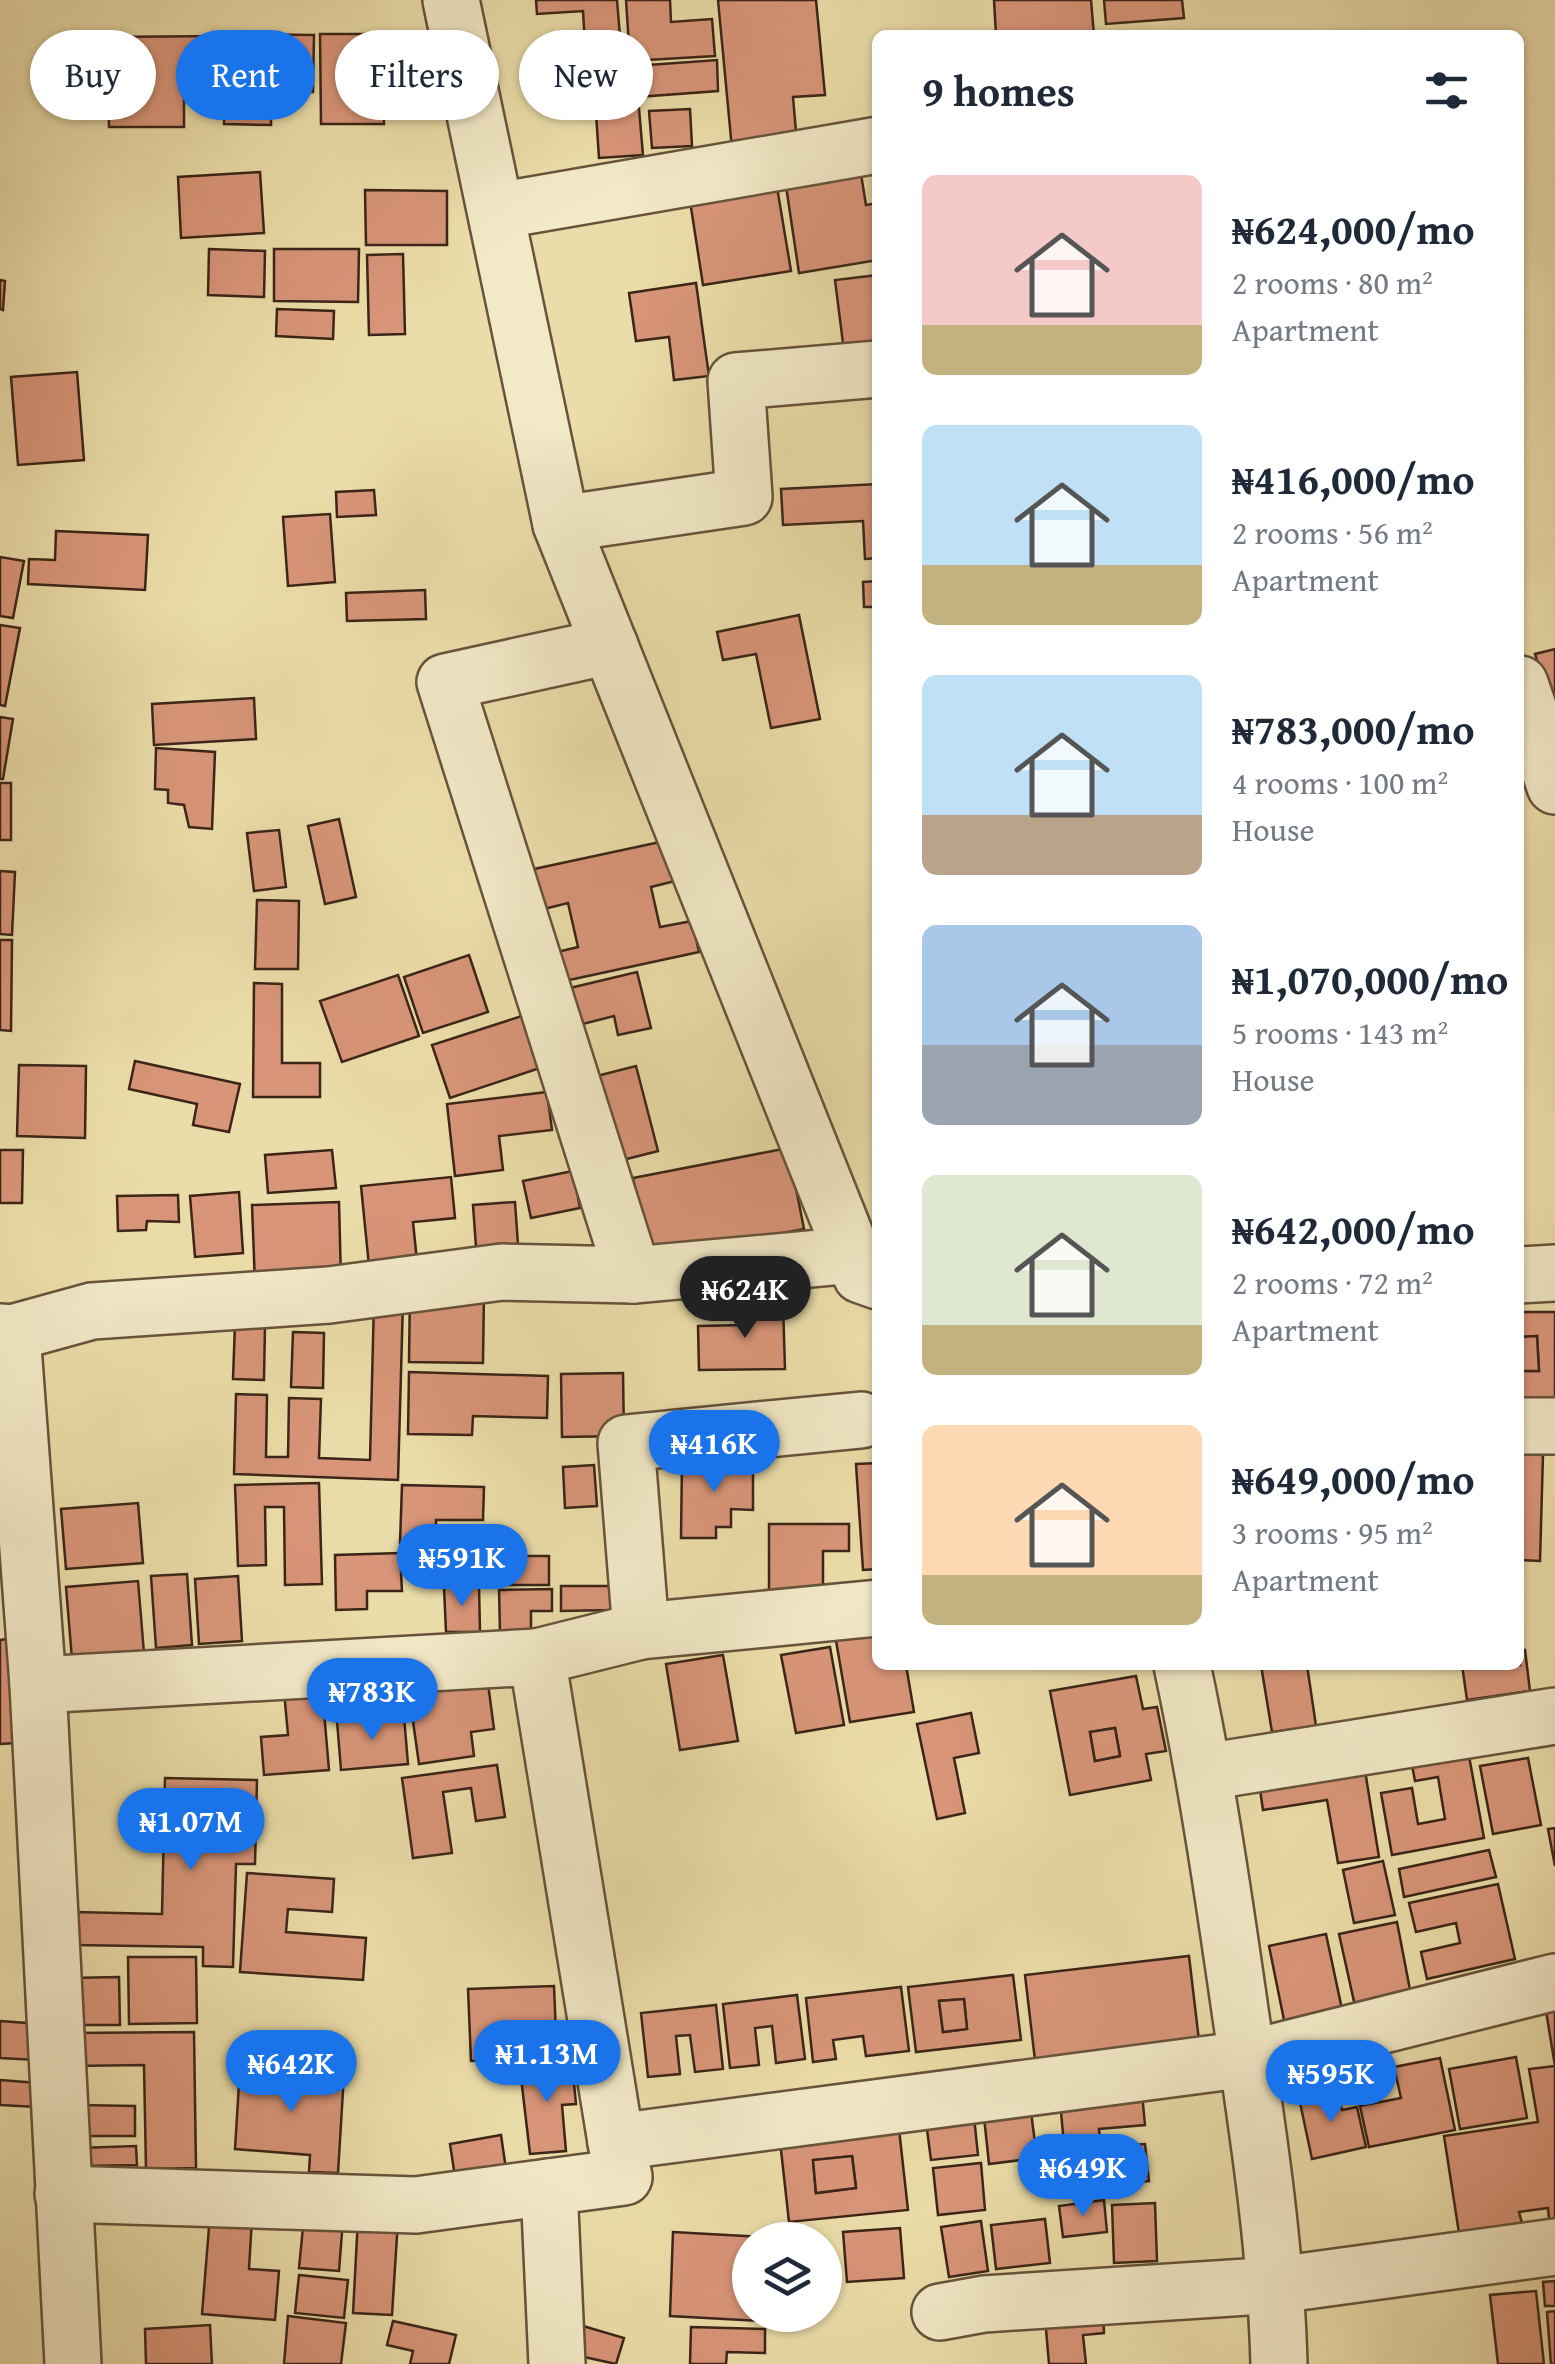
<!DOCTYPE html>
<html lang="en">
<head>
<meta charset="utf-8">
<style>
	:root { --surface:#fff; --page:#f2f2f3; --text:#1f2937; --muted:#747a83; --accent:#1a73e8 }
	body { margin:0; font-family:"Gentium Book Plus",serif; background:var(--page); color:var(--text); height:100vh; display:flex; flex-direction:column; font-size:38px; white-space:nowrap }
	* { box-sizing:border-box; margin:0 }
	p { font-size:32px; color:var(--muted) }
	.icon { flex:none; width:55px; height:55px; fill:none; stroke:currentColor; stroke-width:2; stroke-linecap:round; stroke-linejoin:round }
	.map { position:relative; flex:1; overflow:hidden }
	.drawer { position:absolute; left:872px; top:30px; width:652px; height:1640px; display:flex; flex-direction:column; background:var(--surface); border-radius:15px; box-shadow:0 2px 8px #0004 }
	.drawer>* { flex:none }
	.hud { position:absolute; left:30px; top:30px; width:692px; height:90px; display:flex; gap:20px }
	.fabs { position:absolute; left:732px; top:2222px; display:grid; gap:20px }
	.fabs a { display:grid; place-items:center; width:110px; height:110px; border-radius:50%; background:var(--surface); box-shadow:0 2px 8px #0004; font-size:50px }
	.price { position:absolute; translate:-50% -85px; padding:0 22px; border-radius:35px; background:var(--accent); color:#fff; font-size:32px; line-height:65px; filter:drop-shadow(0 2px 5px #0008) }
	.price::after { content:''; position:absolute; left:50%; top:60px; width:30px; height:22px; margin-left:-15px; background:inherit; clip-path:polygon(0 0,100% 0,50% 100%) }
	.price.current { background:#222; color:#fff }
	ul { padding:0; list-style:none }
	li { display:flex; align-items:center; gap:30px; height:250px; padding:0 50px }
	li span { display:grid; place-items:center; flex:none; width:280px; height:200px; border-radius:15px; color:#555 }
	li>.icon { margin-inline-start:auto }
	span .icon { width:120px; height:120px; fill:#fffc; stroke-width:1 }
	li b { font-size:42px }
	h2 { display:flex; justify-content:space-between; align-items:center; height:120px; padding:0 50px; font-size:42px }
	.tag { padding:0 35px; border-radius:45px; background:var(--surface); box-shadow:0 2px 8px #0004; font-size:35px; line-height:90px }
	.tag.current { background:var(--accent); color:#fff }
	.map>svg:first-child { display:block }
</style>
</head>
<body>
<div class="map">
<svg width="1555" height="2364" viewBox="0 0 1555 2364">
	<rect width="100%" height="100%" fill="#ebdda9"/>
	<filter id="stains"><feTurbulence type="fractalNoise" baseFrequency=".002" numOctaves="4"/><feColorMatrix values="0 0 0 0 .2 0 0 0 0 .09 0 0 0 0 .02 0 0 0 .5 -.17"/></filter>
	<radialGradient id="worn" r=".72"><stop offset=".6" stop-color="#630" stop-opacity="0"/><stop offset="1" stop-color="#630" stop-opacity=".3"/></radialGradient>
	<g fill="#d99579" stroke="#3b2518" stroke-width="2.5" fill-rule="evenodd">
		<path d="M536,0H617L622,60L586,62L583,11L537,14Z"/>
		<path d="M626,0H670L671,22L712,19L715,56L630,61Z"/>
		<path d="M718,0H816L825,95L793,97L797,143L732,149Z"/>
		<path d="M994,0H1091L1094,35H996Z"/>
		<path d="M1104,0H1182L1184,18L1106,24Z"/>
		<path d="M224,34L314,35L313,92L271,93V125L224,124Z"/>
		<path d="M320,34H429V95L383,94L384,124H321Z"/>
		<path d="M218,36V88H184V127H109L108,37Z"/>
		<path d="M717,60L718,91L638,97L643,155L599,158L593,69Z"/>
		<path d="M690,109L692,146L652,148L649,111Z"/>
		<path d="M260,172L264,233L181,238L178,177Z"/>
		<path d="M861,174L866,205L878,203V260L799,273L786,186Z"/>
		<path d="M777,187L791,271L703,285L690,201Z"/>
		<path d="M365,190L447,191V245H366Z"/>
		<path d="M209,249L265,251L264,297L208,295Z"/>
		<path d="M274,249H359L358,302L274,301Z"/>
		<path d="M403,254L405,334L369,335L367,255Z"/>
		<path d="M878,275V355L845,359L835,280Z"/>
		<path d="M0,280L5,281L3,310L0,309Z"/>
		<path d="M696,283L709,376L674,380L669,337L636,341L629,293Z"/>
		<path d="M277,309L334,311L333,339L276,336Z"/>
		<path d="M77,372L84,460L18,465L11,377Z"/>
		<path d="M878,484V558L865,559L863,521L783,525L781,489Z"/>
		<path d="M374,490L376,515L337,517L336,492Z"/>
		<path d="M330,514L335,582L288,586L283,517Z"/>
		<path d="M56,531L148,535L145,590L28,584L29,559L55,560Z"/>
		<path d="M0,557L24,561L13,618L0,616Z"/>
		<path d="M878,581V607H864L863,582Z"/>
		<path d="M425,590L426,619L347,621L346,593Z"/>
		<path d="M799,615L820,719L771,728L756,654L723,660L717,632Z"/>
		<path d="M0,625L20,628L5,706L0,705Z"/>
		<path d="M1555,649V718L1535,654Z"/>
		<path d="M254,698L256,739L154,745L152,704Z"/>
		<path d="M0,717L13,719L3,779H0Z"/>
		<path d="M156,748L215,752L212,829L189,827L184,805L168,803V790L155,789Z"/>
		<rect x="0" y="783" width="11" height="57"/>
		<path d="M339,819L356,897L325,904L308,826Z"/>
		<path d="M279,830L286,887L254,891L247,833Z"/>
		<path d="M674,839L683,879L651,887L660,927L692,921L699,952L560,982L553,953L578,947L568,903L544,909L534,869Z"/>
		<path d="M0,871L15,872L12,935L0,934Z"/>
		<path d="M257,900L299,901L298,969H255Z"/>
		<path d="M0,940H12L11,1031L0,1030Z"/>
		<path d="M469,955L488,1012L423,1033L404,977Z"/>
		<path d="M637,972L651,1028L618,1035L614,1016L579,1025L570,988Z"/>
		<path d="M398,975L419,1036L342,1062L320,1001Z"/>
		<path d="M254,983L282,984V1063H320V1097H253Z"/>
		<path d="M528,1014L546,1066L450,1098L432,1045Z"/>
		<path d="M135,1061L240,1084L229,1132L193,1125L197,1104L129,1089Z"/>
		<path d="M19,1065L86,1066L85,1138L17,1136Z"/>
		<path d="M636,1066L658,1151L619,1161L597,1076Z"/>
		<path d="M547,1092L552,1130L499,1136L503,1170L455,1176L447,1104Z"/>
		<path d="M788,1148L804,1229L649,1259L633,1178Z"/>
		<path d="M0,1150H23L22,1203H0Z"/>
		<path d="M332,1150L336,1188L268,1193L265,1155Z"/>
		<path d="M573,1171L580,1208L531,1218L523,1181Z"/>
		<path d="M451,1177L455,1218L413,1222L417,1261L369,1266L361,1186Z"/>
		<path d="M239,1192L243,1253L195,1257L190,1196Z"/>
		<path d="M178,1195L179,1222L147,1221L146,1230L118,1231L117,1196Z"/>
		<path d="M339,1202L341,1281L255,1284L252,1205Z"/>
		<path d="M515,1202L518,1245L477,1261L473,1205Z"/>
		<path d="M410,1291L484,1292L483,1363L409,1362Z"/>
		<path d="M374,1301H403L398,1480L234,1474L236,1394L267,1395L266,1457H288L289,1398L321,1399L319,1458L370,1460Z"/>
		<path d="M783,1304L785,1369L699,1370L698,1326L742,1325V1305Z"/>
		<path d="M1520,1312H1555V1404L1520,1405V1371H1539L1537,1336L1520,1337Z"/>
		<path d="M235,1324L265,1325L264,1380L233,1379Z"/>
		<path d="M293,1332L324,1333L323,1388L291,1387Z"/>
		<path d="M1537,1336L1539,1371H1520V1337Z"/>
		<path d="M409,1372L548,1376L547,1418L473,1416L472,1435L408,1434Z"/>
		<path d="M623,1373L624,1436L562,1437L561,1374Z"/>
		<path d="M1520,1454L1543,1455L1540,1561L1520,1560Z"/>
		<path d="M682,1461L753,1462V1510L731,1509V1527H716V1538H681Z"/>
		<path d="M878,1463V1569L863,1570L856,1464Z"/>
		<path d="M594,1465L597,1506L565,1508L563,1467Z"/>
		<path d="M319,1483L322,1584L285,1585L284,1507H265L266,1565L238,1566L235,1485Z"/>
		<path d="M402,1485L484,1487L483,1520H436V1544L400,1543Z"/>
		<path d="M138,1503L143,1563L66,1569L61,1509Z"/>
		<path d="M769,1524H849V1551H823V1592H769Z"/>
		<path d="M400,1553L402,1591H367V1609L336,1610L335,1555Z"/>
		<path d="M498,1556H549V1585H499Z"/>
		<path d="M187,1574L192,1645L156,1648L151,1576Z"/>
		<path d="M238,1576L242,1641L199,1644L195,1579Z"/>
		<path d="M138,1581L144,1653L72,1659L66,1587Z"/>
		<path d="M479,1586L480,1632H446L444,1587Z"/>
		<path d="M561,1586H613V1610L561,1611Z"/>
		<path d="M552,1589V1611H531V1632H500L499,1590Z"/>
		<path d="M878,1622V1665H906L914,1712L850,1722L834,1629Z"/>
		<path d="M7,1639L15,1743L0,1744V1640Z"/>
		<path d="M830,1647L844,1725L796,1733L781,1655Z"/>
		<path d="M1525,1650L1530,1691L1467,1700L1462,1665H1520V1651Z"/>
		<path d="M723,1655L738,1741L680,1750L666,1664Z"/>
		<path d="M1261,1665H1307L1316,1726L1272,1732Z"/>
		<path d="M487,1676L494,1729L471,1732L474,1756L419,1764L408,1686Z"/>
		<path d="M1136,1676L1143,1709L1157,1707L1166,1751L1146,1754L1151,1780L1070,1795L1050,1691ZM1115,1728L1120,1756L1095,1761L1090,1732Z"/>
		<path d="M322,1688L329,1770L264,1775L261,1737L288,1735L284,1691Z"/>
		<path d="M971,1713L979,1753L954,1758L965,1813L937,1819L917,1724Z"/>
		<path d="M404,1716L408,1764L341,1770L337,1721Z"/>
		<path d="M1115,1728L1120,1756L1095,1761L1090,1732Z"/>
		<path d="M1467,1745L1484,1838L1392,1855L1381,1793L1412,1788L1418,1824L1445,1819L1438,1777L1415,1781L1410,1755Z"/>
		<path d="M1362,1752L1379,1857L1338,1863L1327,1800L1263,1810L1257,1769Z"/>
		<path d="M1528,1758L1541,1825L1493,1834L1480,1766Z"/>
		<path d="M497,1765L505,1817L476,1821L471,1788L443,1792L452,1853L413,1858L402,1778Z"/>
		<path d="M165,1778L257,1780L255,1864H236L233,1967L203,1966V1947L74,1945L75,1912L162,1914Z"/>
		<path d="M1555,1828V1866L1548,1829Z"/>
		<path d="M1489,1850L1496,1877L1404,1897L1399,1869Z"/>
		<path d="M1383,1861L1395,1915L1354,1923L1343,1870Z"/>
		<path d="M247,1873L334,1879L332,1912L288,1909L286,1932L366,1938L363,1980L240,1972Z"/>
		<path d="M1498,1884L1515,1959L1427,1979L1421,1952L1460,1943L1456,1923L1416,1932L1409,1903Z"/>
		<path d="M1397,1922L1411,1995L1355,2006L1339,1934Z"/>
		<path d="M1326,1934L1343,2014L1285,2025L1269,1946Z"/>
		<path d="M1189,1956L1200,2049L1036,2069L1025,1975Z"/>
		<path d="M128,1957H196L197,2023L129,2024Z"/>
		<path d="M1013,1975L1021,2040L916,2052L908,1987ZM964,1999L967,2029L943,2032L939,2001Z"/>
		<path d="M119,1977L120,2025H71L70,1978Z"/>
		<path d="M554,1986L557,2057L471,2061L468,1989Z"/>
		<path d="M901,1987L909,2051L866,2056L863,2036L833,2040L836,2059L813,2062L806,1998Z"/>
		<path d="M797,1995L805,2059L776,2063L772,2026L755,2028L759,2065L730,2068L723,2004Z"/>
		<path d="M964,1999L967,2029L943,2032L939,2001Z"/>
		<path d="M716,2005L723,2069L695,2072L690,2035L676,2036L680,2074L648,2077L641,2013Z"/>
		<path d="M1555,2009V2218L1549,2219L1548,2208L1519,2212L1522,2223L1459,2233L1444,2136L1538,2122L1529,2069L1555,2066L1546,2011Z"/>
		<path d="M0,2021L40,2024L37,2060L0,2058Z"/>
		<path d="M194,2032L196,2168L146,2169L144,2065L73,2066V2033Z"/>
		<path d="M1516,2057L1527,2118L1460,2129L1449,2069Z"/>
		<path d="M1440,2058L1455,2130L1369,2147L1360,2106L1401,2098L1394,2067Z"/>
		<path d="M572,2063L576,2104L562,2105L566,2151L530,2154L520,2069Z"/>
		<path d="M240,2067L344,2074L338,2173L309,2172L310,2155L235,2149Z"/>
		<path d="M0,2080L38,2083L36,2107L0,2105Z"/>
		<path d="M1337,2089L1342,2110L1357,2107L1366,2147L1312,2159L1299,2098Z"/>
		<path d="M1142,2093L1145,2125L1099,2129L1102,2158L1117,2157L1116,2146L1145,2144L1149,2181L1068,2188L1060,2101Z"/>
		<path d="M78,2105L135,2106V2136H78Z"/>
		<path d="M1031,2112L1037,2158L989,2164L984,2117Z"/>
		<path d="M974,2117L978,2155L931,2160L926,2122Z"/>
		<path d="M898,2120L908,2210L789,2222L779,2132ZM852,2156L856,2188L816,2193L813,2160Z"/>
		<path d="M501,2135L506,2169L455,2177L450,2144Z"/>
		<path d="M136,2146L137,2165L79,2166L78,2148Z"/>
		<path d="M852,2156L856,2188L816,2193L813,2160Z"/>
		<path d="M981,2163L985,2210L938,2215L933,2168Z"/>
		<path d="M1104,2200L1107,2232L1063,2237L1059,2206Z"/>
		<path d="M1155,2203L1157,2261L1114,2263L1112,2205Z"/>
		<path d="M210,2215L252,2218L249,2269L279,2271L275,2320L202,2314Z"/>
		<path d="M304,2217L343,2220L339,2271L299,2268Z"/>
		<path d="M358,2218L398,2220L392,2315L353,2313Z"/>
		<path d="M1045,2219L1050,2263L996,2269L991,2225Z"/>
		<path d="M981,2221L988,2271L949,2277L941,2227Z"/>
		<path d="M900,2228L904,2278L847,2282L843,2232Z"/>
		<path d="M673,2232L763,2237L750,2240V2315H760V2321L670,2316Z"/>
		<path d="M299,2275L348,2280L344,2318L295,2313Z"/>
		<path d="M1555,2281V2306H1545L1543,2282Z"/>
		<path d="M1536,2291L1544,2364H1498L1490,2295Z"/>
		<path d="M1555,2311V2364H1551L1547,2312Z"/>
		<path d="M1103,2312L1104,2333L1083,2335L1086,2364H1049L1045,2318Z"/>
		<path d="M288,2316L346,2323L341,2364H284Z"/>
		<path d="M393,2321L456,2335L449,2364H410L413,2351L387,2345Z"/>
		<path d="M210,2325L212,2364H146L145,2329Z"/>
		<path d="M583,2326L624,2338L616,2364L575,2355Z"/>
		<path d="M691,2327L765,2329V2353L727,2352L726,2364H690Z"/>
	</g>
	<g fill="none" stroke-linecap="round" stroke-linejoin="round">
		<defs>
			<g id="street">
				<path d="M451,0L561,524L853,1255L861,1275L878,1281"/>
				<path d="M497,211L878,145"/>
				<path d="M561,524L744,497L736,381L878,369"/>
				<path d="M610,646L445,682L633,1275"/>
				<path d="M1520,684L1555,786"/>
				<path d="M1520,1275L1555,1273"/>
				<path d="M0,1332L12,1333L38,1685L73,2364"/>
				<path d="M12,1333L92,1311L329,1295L502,1272L633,1275L853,1255"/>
				<path d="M861,1420L626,1443L641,1631L537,1657L616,2142L1247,2059L1555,1982"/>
				<path d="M1520,1426H1555"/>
				<path d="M641,1631L878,1608"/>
				<path d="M1182,1665C1207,1782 1224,1899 1241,2017C1258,2132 1276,2248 1279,2364"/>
				<path d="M38,1685L537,1657"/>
				<path d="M1205,1772L1555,1716"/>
				<path d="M549,2187L557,2364"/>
				<path d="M63,2194L416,2205L624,2177L616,2142"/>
				<path d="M940,2312L984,2304L1277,2285L1555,2247"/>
			</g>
		</defs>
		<use href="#street" stroke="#67533c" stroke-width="60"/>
		<use href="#street" stroke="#f2e9c7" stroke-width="55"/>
	</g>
	<rect width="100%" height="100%" filter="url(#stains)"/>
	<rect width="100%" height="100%" fill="url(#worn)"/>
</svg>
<div class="fabs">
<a><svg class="icon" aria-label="layers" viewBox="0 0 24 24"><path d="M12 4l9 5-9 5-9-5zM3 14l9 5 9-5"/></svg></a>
</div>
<b class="price current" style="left:745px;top:1341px">₦624K</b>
<b class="price" style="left:714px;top:1495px">₦416K</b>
<b class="price" style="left:462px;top:1609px">₦591K</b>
<b class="price" style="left:372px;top:1743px">₦783K</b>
<b class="price" style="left:191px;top:1873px">₦1.07M</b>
<b class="price" style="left:547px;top:2105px">₦1.13M</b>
<b class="price" style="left:291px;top:2115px">₦642K</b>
<b class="price" style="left:1331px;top:2125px">₦595K</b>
<b class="price" style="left:1083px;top:2219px">₦649K</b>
<div class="hud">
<a class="tag">Buy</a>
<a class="tag current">Rent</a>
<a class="tag">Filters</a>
<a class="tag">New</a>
</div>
<section class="drawer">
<h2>9 homes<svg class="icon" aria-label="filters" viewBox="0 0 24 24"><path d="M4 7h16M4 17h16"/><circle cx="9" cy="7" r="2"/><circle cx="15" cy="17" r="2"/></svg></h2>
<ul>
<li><span style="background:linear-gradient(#f6c9c9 75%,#c2b280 0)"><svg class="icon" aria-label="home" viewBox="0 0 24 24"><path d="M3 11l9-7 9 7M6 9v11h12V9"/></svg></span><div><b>₦624,000/mo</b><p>2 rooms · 80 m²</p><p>Apartment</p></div></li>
<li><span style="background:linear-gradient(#bfe0f5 70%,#c2b280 0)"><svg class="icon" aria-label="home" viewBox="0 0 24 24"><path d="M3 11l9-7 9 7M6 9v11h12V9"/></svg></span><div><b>₦416,000/mo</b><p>2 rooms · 56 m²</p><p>Apartment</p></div></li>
<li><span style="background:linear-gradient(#bfe0f5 70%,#b9a48a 0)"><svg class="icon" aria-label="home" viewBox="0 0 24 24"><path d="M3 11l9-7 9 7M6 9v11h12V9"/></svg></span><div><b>₦783,000/mo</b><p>4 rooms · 100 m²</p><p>House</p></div></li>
<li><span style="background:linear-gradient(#a9c7e8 60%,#9aa5b1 0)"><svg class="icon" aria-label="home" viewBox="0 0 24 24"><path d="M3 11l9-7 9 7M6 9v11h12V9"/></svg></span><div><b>₦1,070,000/mo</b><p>5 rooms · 143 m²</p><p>House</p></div></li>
<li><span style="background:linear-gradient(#dfe7d0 75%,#c2b280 0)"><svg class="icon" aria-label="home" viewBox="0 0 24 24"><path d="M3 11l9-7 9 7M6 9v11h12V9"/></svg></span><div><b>₦642,000/mo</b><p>2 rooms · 72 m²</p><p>Apartment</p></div></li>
<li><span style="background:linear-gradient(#ffd9b3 75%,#c2b280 0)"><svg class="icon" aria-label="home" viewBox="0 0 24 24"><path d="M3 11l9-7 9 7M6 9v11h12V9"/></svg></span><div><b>₦649,000/mo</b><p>3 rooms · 95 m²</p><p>Apartment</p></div></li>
</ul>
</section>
</div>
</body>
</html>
